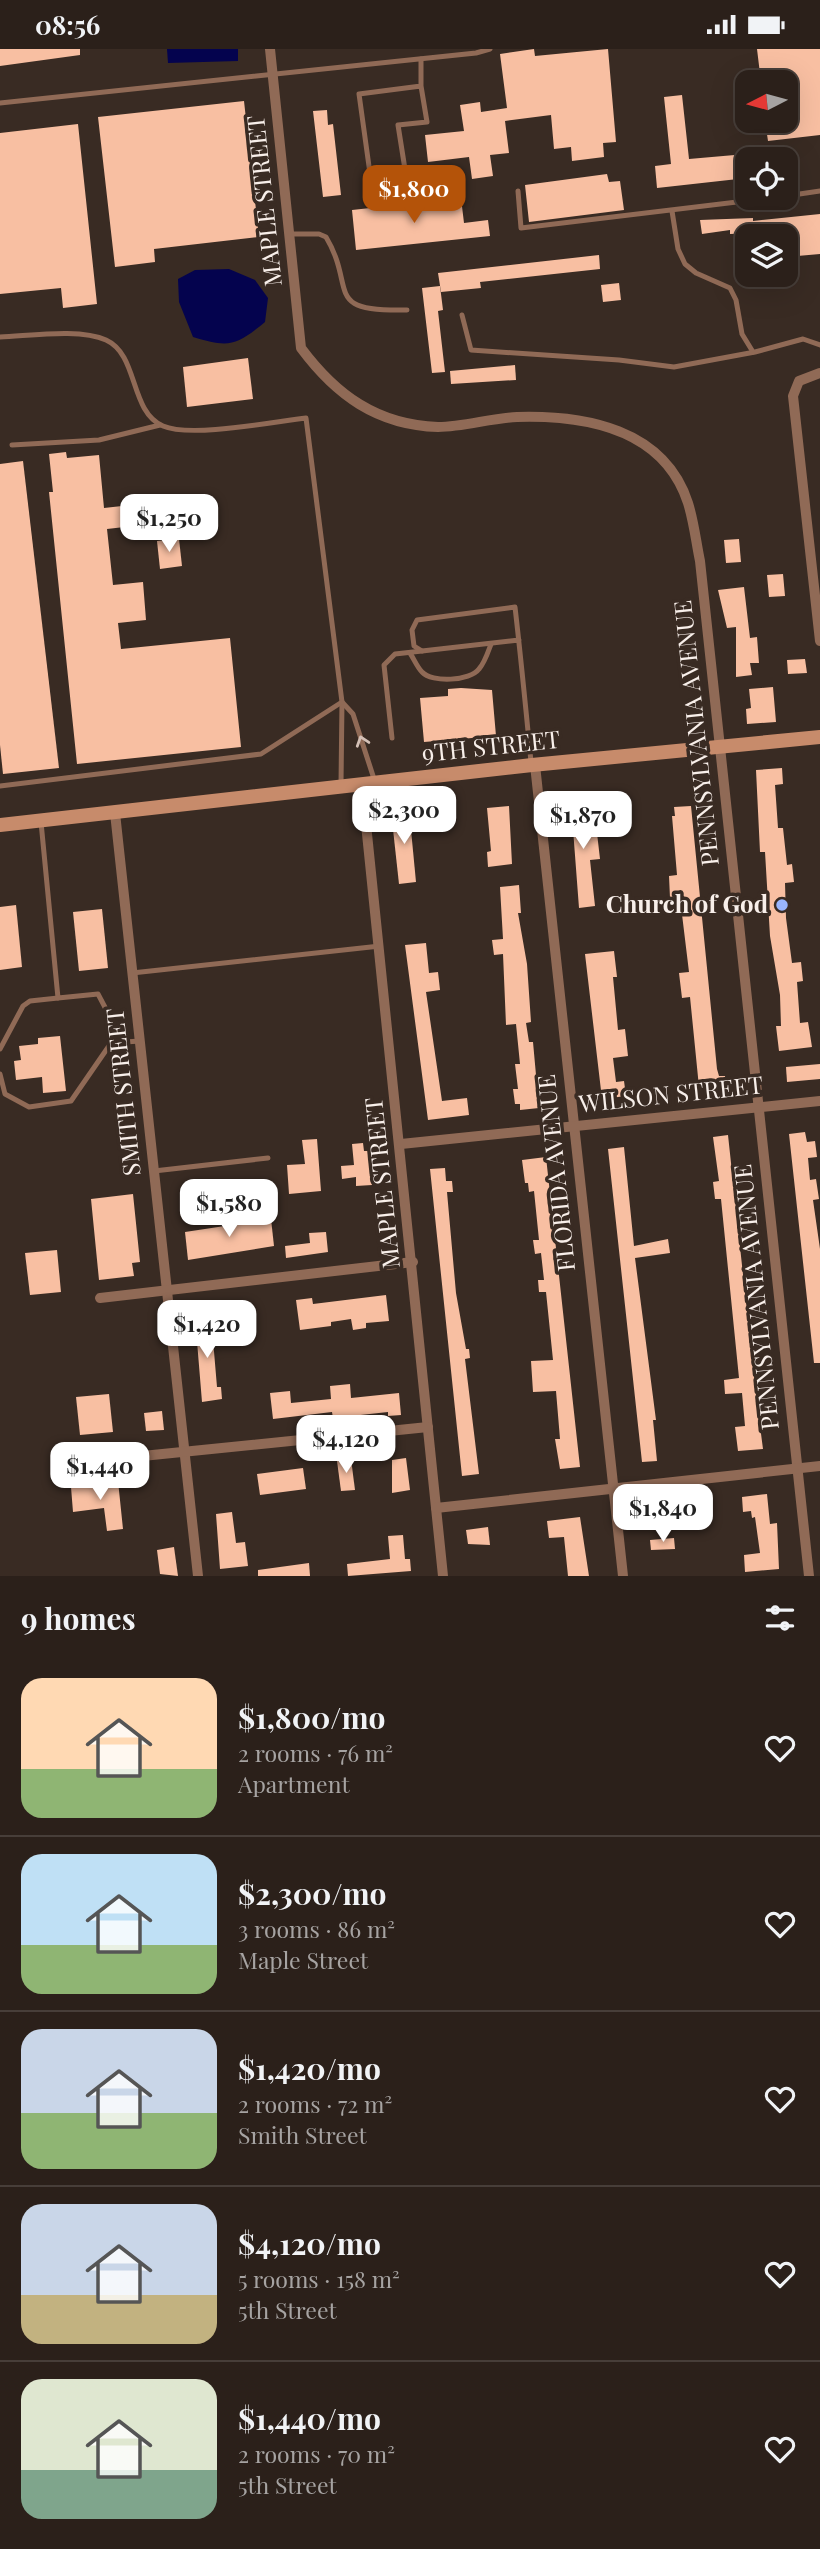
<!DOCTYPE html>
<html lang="en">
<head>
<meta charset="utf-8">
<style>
	:root { --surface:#2b201a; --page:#332823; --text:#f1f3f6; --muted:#a6a3a2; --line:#473e39; --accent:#b45309 }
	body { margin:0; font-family:"Playfair Display",serif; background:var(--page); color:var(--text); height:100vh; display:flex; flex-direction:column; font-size:26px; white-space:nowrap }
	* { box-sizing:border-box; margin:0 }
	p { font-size:23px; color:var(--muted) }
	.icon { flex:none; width:38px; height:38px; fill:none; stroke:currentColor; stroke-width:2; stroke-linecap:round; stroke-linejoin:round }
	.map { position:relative; height:1527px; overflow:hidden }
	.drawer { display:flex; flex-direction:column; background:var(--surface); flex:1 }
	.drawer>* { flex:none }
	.needle { width:46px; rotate:264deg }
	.fabs { position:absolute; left:735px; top:21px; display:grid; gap:14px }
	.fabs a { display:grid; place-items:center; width:63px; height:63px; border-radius:14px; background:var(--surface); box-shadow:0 7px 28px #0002,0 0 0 2px var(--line); font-size:35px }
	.price { position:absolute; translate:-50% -60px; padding:0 16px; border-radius:14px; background:#fff; color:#222; font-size:23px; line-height:46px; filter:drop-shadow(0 2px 4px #0008) }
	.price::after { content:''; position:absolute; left:50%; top:42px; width:21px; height:16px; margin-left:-10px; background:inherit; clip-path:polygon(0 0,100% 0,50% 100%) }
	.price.current { background:var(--accent); color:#fff }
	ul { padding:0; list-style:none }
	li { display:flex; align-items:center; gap:21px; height:175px; padding:0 21px }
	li+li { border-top:2px solid var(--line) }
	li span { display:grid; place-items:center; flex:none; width:196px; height:140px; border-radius:21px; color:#555 }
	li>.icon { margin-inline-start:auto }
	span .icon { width:84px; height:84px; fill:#fffc; stroke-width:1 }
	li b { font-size:30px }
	h2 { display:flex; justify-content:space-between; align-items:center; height:84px; padding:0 21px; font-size:30px }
	.status { display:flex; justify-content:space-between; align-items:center; height:49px; padding:0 35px; background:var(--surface); direction:ltr }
	.status svg { height:19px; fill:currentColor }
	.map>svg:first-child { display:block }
</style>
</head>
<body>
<div class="status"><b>08:56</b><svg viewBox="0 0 49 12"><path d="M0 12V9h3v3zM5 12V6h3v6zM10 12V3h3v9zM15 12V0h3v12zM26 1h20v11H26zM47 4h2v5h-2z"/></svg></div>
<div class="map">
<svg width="820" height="1527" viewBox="0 0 820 1527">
	<rect width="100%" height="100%" fill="#392b23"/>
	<g fill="#04034e">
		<path d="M167,0H238V12L168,14Z"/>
		<path d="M229,220L255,231L268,249L265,273C236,297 229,299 193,288L179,253L178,230L195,221Z"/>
	</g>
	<g fill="#f8bfa2">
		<path d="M0,0H80V6L0,17Z"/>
		<path d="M534,0L535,7L608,0L616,93L603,94L604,108L572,112L571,98L554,100L551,66L505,72L509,104L490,106L493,127L472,130L469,108L428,113L425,86L464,82L460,56L480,53L481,63L507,59L500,5Z"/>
		<path d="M757,0H820V86L768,92L765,72H786V33H761Z"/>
		<path d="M682,46L689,110L746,105L747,129L657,139L655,117L671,115L664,48Z"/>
		<path d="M244,52L259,188L154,200L155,213L115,218L98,68Z"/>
		<path d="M327,61L328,76L333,75L341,146L323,148L313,62Z"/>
		<path d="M78,75L97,255L63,259L61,239L0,245V84Z"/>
		<path d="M607,125L609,133L620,132L624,161L529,173L525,136Z"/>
		<path d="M461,149L464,174L488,171L490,187L356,201L352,161Z"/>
		<path d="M820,165V205L786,208V183L730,185V181L702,185L700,171L753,169V172Z"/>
		<path d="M599,206L600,220L480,233L481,239L441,243L438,224Z"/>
		<path d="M619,234L621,251L603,253L601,236Z"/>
		<path d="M440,237L443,261L438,262L445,323L432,324L422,239Z"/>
		<path d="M248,309L253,350L187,358L183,318Z"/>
		<path d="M515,316L516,331L451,335L450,322Z"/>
		<path d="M66,403L67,409L99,406L104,459L140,455L142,476L107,480L113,536L143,533L146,571L118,574L121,600L230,589L241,698L77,715L49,443H53L49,405Z"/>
		<path d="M23,412L59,719L3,725L0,696V415Z"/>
		<path d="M179,490L182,517L160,520L157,492Z"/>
		<path d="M739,490L741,513L726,514L724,491Z"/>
		<path d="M783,525L785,547L769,548L767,526Z"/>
		<path d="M744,538L750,589L757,588L759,614H750L752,626L736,628V578L727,579L718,541Z"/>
		<path d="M805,610L807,624L788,625L787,611Z"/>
		<path d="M773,638L776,673L747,675L746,660L751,659L749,640Z"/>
		<path d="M461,639L492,641L496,687L424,693L420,649L448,647V640Z"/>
		<path d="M782,719L783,735L775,736L778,779H783L787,816L792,815L794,833L785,834L786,869L792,914L801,913L803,932L797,933L800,974L808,973L812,998L779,1002L776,977H781L780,946L770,887L765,803H760L756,721Z"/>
		<path d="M583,748L587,785L597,784L600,810L590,811L595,857L579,859L573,780H569L567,749Z"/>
		<path d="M509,757L512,815L488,818L487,803L491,802L487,759Z"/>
		<path d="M691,757L717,1020L719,1027H725L726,1036L699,1038L690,948L682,949L679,924L689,923L680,849H670L669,827L677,826L672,767H675L674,758Z"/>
		<path d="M409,760L416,833L399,835L391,762Z"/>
		<path d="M519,836L521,864H518L527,915L531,973L526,974L529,993H533L539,1059L520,1061V1055H515L513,1040H518L515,1015H520L516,975L506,976L503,905L494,906L492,891L503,890L500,838Z"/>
		<path d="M16,856L22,918L0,921V858Z"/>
		<path d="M102,860L108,919L79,922L73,863Z"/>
		<path d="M426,894L429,924L438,923L440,941L426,943L442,1052L467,1049L469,1066L428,1071L405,896Z"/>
		<path d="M614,902L617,928H613L618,981L625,980L628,1007L613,1009L616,1033L624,1032L626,1047L602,1050L585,905Z"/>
		<path d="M60,987L66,1042L43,1044L42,1028L16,1031L14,1012L21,1011L19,997L38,995V989Z"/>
		<path d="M820,1015V1030L787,1033L786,1018Z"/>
		<path d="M805,1083L807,1093L815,1092L817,1108L808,1109L810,1131L816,1130L819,1150L813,1151L820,1200V1314H814L789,1085Z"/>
		<path d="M728,1086L758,1365L770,1364L771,1376L760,1377L763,1400L738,1402L735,1378L745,1377L742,1344L725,1345L724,1331L739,1329L721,1150H715L713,1133L719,1132L713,1088Z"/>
		<path d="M317,1090L321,1142L289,1145L287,1116L305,1115L302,1091Z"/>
		<path d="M363,1094L364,1102H368L372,1136L356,1137V1128L342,1130L341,1117L354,1116L352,1095Z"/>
		<path d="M624,1098L634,1197L668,1190L670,1204L635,1209L656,1371H653L657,1412L642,1413L608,1100Z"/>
		<path d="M546,1108L580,1418L560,1420L555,1390H560L556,1342L533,1343L531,1312L553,1311L546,1243H539L538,1231H544L541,1204L535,1205L533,1191H539L534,1142L529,1143L528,1134H525L522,1111Z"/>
		<path d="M445,1119L446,1132H452L453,1143H447L456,1244L466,1300H469L470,1309L465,1310L479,1425L462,1427L430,1120Z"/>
		<path d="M133,1145L140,1213L132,1214L134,1227L99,1231L91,1150Z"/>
		<path d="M271,1170L274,1197L188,1211L185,1183Z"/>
		<path d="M326,1183L328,1203L286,1209L285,1197L310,1194L309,1184Z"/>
		<path d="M57,1201L61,1243L30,1246L25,1204Z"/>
		<path d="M386,1246L389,1272L366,1274V1279L353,1281L351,1270L331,1273V1277L300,1281L296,1251L312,1249L313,1255Z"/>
		<path d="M211,1267L217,1338H221L222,1350L202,1353L195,1268Z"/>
		<path d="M350,1335L351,1349L399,1344L401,1366L388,1367V1363L333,1369L332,1363L273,1370L270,1344L290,1342L291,1354L331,1350L330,1337Z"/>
		<path d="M109,1345L113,1383L80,1386L76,1348Z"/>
		<path d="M162,1362L164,1381L146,1382L144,1364Z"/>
		<path d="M406,1409L410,1441L392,1444V1411Z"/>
		<path d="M351,1410L355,1441L341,1442L337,1412Z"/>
		<path d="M303,1419L306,1440L260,1446L257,1425Z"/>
		<path d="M118,1432L123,1480L107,1482L104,1459L73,1463L71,1438Z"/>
		<path d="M767,1445L770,1475L777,1474L779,1520L745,1523L744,1506L760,1504L755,1468L752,1469L751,1462L743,1463L742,1448Z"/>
		<path d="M669,1456L670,1471L652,1472L651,1458Z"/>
		<path d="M232,1463L236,1494L245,1493L248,1517L220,1520L216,1465Z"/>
		<path d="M580,1468L589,1527H568L564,1488L549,1489L547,1472Z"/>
		<path d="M488,1478L490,1496L468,1495L466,1481Z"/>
		<path d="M403,1486L405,1510H410L411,1522L348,1527L347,1515L390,1510L388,1487Z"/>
		<path d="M674,1489L675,1500L651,1501L650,1491Z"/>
		<path d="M174,1498L178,1527L160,1525L157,1501Z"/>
		<path d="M309,1514L310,1527H258V1521Z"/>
	</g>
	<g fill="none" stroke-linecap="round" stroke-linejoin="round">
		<g stroke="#906a56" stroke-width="5">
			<path d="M421,10V37L359,45L372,139L407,133L398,76L427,73L421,37"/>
			<path d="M0,54L476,4L490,0"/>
			<path d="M518,142L521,179L771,149"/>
			<path d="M786,147L820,142"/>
			<path d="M672,162L678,200L685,215L696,224L730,239L736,251L742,285L753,303"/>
			<path d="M289,185H319L326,188C357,240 321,263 407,261"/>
			<path d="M462,266L471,301L619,311L674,318L755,303L803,290L820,296"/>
			<path d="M0,288C29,287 80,279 106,291C139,306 129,362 163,377C191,389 272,373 306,369L342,653L341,735"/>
			<path d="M12,396L99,391L160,376"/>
			<path d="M519,591L422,602L414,597L412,581L417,571L515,558C521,610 526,661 531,713"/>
			<path d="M410,604C414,610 417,618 422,623C432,634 470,632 479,620C485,613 488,603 491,595"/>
			<path d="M342,653L353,665L375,733"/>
			<path d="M392,689L384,616L395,605L422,602"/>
			<path d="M0,737L261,705L342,653"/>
			<path d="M41,773L58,949L98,945L108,964L111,994L140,992"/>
			<path d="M132,924L380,897"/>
			<path d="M0,1000L23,957L30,952L58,949"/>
			<path d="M0,1025L5,1045L29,1058L71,1052L111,994"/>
			<path d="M154,1122L268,1109"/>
		</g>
		<g stroke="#906a56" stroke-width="10">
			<path d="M270,0L301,299C336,346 377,376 438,378C464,378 491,369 517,368C585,366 664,380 688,454C694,473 696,493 700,512L809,1527"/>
			<path d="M820,324L799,332L793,347L820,592"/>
			<path d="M535,716L623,1527"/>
			<path d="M362,736L443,1527"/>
			<path d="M115,764L198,1527"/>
			<path d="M401,1095L820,1052"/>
			<path d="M100,1249L413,1213"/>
			<path d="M113,1410L428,1378"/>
			<path d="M436,1459L820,1417"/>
		</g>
		<path stroke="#c78b6b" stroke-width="14" d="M0,776L532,716L820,688"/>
	</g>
	<defs><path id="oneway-chevron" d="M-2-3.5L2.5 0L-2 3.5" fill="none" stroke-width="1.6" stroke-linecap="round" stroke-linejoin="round" transform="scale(1.75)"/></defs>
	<use stroke="#d4c0b6" href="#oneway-chevron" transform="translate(362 692) rotate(-108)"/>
	<circle fill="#99b5fd" stroke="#392b23" stroke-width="2.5" cx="782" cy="856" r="7"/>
	<g text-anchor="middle" stroke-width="7" stroke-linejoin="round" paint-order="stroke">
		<g font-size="24" fill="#f8efea" stroke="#392b23">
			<text transform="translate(265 152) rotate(-96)" y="8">MAPLE STREET</text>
			<text transform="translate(697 684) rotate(-96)" y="8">PENNSYLVANIA AVENUE</text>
			<text transform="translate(491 698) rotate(-6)" y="8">9TH STREET</text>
			<text transform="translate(124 1043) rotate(-96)" y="8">SMITH STREET</text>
			<text transform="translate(671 1046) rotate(-6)" y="8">WILSON STREET</text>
			<text transform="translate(557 1124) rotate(-96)" y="8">FLORIDA AVENUE</text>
			<text transform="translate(383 1134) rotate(-96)" y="8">MAPLE STREET</text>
			<text transform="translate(757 1248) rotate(-96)" y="8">PENNSYLVANIA AVENUE</text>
		</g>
		<g font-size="24" font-weight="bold" fill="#f8efea" stroke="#392b23" text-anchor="end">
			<text x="768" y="864">Church of God</text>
		</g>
	</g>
</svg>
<div class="fabs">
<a><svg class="needle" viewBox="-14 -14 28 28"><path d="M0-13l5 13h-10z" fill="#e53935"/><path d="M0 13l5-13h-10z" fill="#a6a3a2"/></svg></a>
<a><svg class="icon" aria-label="locate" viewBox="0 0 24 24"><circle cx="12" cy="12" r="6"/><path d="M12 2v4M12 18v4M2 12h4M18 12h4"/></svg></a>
<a><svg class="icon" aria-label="layers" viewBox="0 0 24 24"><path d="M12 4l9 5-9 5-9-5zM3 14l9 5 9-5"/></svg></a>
</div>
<b class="price current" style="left:414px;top:176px">$1,800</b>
<b class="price" style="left:169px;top:505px">$1,250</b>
<b class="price" style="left:404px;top:797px">$2,300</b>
<b class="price" style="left:583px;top:802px">$1,870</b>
<b class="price" style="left:229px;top:1190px">$1,580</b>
<b class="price" style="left:207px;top:1311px">$1,420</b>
<b class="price" style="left:346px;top:1426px">$4,120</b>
<b class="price" style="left:100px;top:1453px">$1,440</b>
<b class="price" style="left:663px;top:1495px">$1,840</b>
</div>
<section class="drawer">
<h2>9 homes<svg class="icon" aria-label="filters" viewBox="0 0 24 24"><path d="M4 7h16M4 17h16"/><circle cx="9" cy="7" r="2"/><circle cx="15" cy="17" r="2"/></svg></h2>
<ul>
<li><span style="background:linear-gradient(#ffd9b3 65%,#8fb573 0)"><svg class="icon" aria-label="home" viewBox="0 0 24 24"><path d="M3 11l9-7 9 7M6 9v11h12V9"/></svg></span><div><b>$1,800/mo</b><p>2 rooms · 76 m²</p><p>Apartment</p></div><svg class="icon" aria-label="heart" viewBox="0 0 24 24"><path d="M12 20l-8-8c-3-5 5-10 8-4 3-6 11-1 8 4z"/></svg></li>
<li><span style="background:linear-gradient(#bfe0f5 65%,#8fb573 0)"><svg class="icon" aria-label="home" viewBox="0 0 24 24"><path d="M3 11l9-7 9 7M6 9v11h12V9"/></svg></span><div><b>$2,300/mo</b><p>3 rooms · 86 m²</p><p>Maple Street</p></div><svg class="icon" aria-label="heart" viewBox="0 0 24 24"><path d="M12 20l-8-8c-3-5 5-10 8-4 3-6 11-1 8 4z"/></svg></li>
<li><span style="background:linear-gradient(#c9d6e8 60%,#8fb573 0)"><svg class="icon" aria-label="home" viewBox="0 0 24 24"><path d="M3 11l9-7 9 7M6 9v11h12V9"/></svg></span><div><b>$1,420/mo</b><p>2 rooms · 72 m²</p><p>Smith Street</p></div><svg class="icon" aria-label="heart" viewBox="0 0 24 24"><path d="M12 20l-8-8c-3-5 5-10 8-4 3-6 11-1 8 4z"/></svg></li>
<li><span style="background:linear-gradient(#c9d6e8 65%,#c2b280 0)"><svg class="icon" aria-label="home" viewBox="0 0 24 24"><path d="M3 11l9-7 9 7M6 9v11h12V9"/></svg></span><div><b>$4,120/mo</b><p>5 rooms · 158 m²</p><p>5th Street</p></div><svg class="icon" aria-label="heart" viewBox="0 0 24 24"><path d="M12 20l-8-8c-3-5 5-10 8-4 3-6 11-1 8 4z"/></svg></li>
<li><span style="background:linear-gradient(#dfe7d0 65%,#7fa58c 0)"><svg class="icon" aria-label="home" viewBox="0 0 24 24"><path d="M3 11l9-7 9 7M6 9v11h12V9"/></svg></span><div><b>$1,440/mo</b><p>2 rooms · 70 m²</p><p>5th Street</p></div><svg class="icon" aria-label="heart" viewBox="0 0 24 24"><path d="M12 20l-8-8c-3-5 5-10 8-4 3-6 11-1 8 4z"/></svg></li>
</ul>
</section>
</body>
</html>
